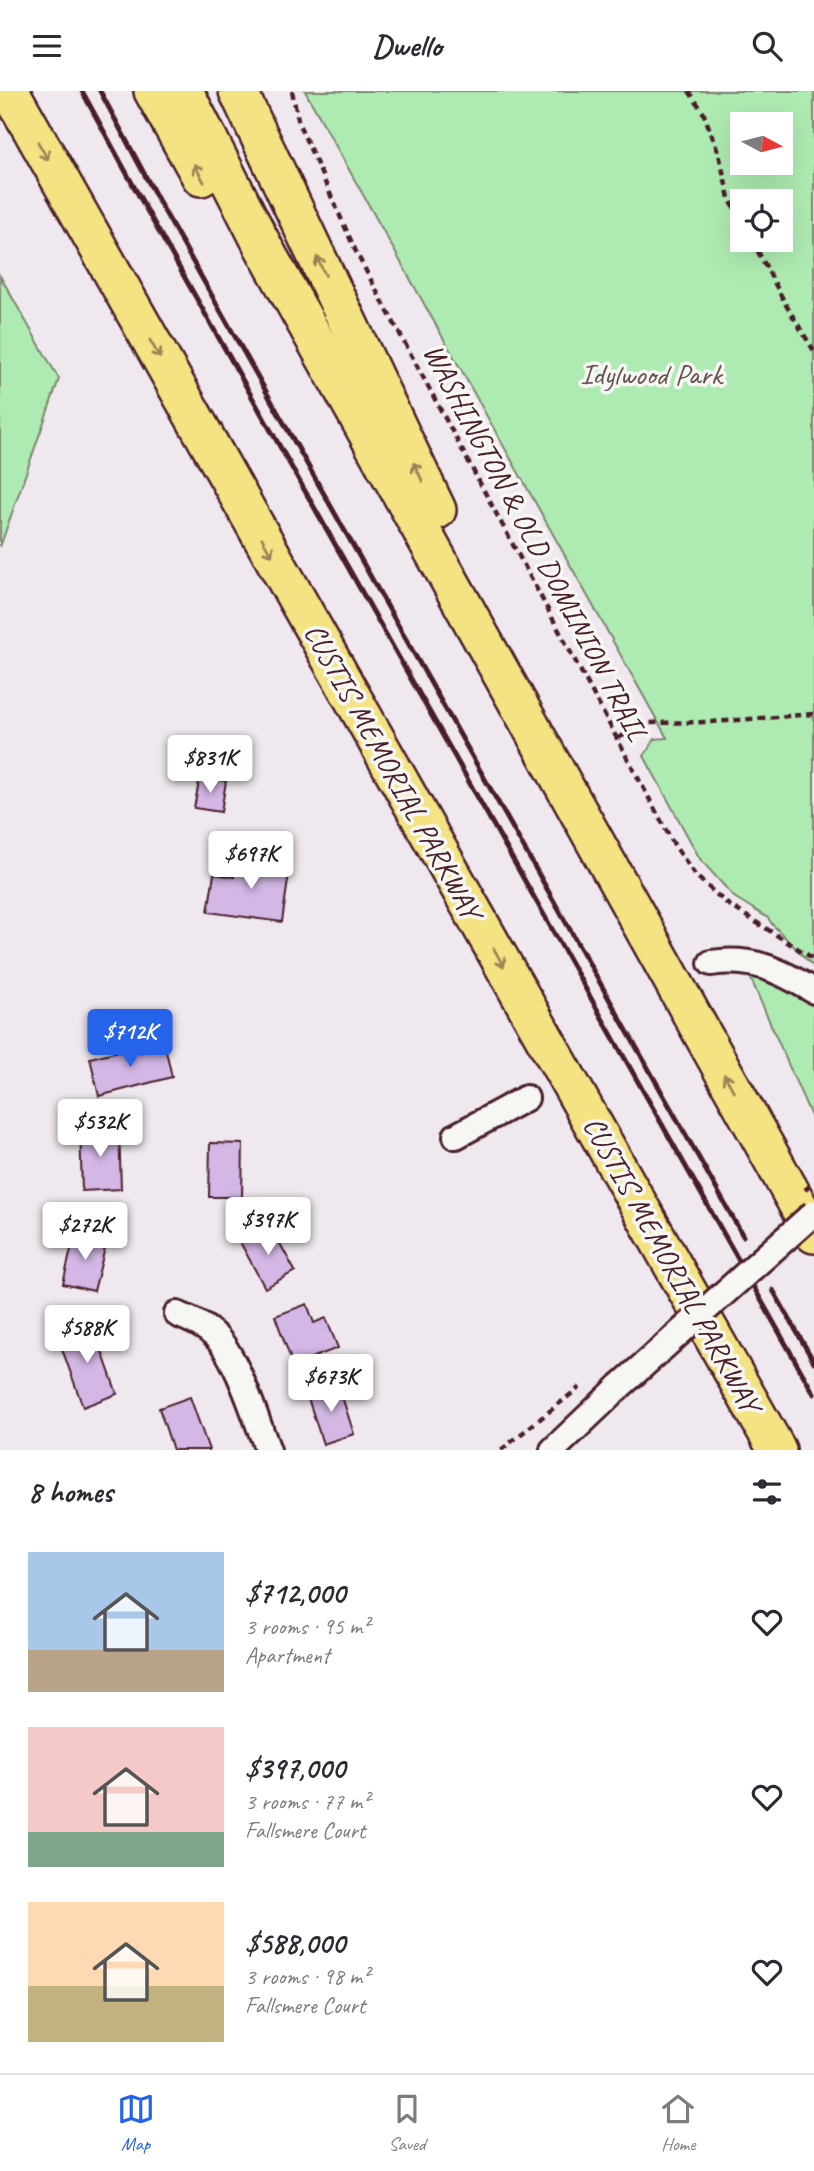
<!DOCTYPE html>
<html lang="en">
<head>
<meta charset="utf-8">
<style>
	:root { --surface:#fff; --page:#f7f7f7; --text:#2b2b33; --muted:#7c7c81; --line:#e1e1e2; --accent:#2563eb }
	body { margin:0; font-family:Caveat,sans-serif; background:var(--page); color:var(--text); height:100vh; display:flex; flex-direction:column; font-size:26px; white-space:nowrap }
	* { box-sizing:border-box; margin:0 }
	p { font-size:23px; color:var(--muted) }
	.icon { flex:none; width:38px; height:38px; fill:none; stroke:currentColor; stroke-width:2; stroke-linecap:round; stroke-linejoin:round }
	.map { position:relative; height:1359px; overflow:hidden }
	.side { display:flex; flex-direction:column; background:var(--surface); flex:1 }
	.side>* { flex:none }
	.needle { width:46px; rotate:97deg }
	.tools { position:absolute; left:730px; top:21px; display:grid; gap:14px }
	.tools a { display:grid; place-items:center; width:63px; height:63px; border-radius:0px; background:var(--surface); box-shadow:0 7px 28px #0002; font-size:35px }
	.price { position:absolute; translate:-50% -60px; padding:0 16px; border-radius:7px; background:#fff; color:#222; font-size:23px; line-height:46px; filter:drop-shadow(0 2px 4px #0008) }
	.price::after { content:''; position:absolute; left:50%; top:42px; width:21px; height:16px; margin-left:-10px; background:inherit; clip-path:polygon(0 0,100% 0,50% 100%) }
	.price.active { background:var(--accent); color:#fff }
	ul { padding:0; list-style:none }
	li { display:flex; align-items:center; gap:21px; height:175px; padding:0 28px }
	li span { display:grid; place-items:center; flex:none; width:196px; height:140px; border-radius:0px; color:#555 }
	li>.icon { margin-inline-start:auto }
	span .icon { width:84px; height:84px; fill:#fffc; stroke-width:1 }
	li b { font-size:30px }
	h2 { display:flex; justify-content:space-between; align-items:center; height:84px; padding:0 28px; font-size:30px }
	header { display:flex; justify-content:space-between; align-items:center; height:91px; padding:0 28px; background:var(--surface); font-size:32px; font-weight:600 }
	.menu { display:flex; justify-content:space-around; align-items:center; height:98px; border-top:2px solid var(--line); background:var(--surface); font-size:19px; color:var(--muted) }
	.menu a { display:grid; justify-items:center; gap:4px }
	.menu .active { color:var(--accent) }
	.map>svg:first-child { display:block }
</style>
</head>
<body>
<header><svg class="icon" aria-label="menu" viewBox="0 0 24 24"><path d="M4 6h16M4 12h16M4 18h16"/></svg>Dwello<svg class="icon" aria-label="search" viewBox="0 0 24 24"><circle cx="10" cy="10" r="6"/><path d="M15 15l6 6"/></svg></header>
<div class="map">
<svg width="814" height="1359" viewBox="0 0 814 1359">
	<rect width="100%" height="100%" fill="#efe9ef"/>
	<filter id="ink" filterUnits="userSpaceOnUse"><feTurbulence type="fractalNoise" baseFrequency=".0143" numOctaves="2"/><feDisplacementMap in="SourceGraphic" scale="14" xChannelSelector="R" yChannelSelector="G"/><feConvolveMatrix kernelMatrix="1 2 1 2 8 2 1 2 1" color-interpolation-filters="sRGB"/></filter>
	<g filter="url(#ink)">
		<g fill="#aeebb2" stroke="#7c856e" stroke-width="2" fill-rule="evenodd">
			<path d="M305,0H814V876L772,833L768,827L734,806L700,768L644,665L655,648L667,647ZM742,33H780V72H742ZM742,110H780V149H742Z"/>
			<path d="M0,185L59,288L0,456Z"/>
			<path d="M747,879L814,914V1032Z"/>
		</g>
		<g fill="#d3b7e5" stroke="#4a1f2b" stroke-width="2">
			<path d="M200,686L226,690L221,721L194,717Z"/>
			<path d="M236,768L290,775L282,831L208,821L214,783L234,786Z"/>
			<path d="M139,955L140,961L165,955L172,986L99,1005L90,967Z"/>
			<path d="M119,1036L121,1098L82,1100L80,1037Z"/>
			<path d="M210,1052L243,1053L242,1106H209Z"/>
			<path d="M270,1134L295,1180L265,1197L240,1151Z"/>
			<path d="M75,1141L107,1149L94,1200L63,1193Z"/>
			<path d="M307,1213L314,1232L326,1227L338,1257L293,1274L275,1225Z"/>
			<path d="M92,1232L117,1303L83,1316L57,1244Z"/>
			<path d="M338,1293L354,1343L323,1353L307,1304Z"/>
			<path d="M190,1306L209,1359H173L159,1317Z"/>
		</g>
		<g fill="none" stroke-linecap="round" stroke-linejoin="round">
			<defs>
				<g id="minor">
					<path d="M711,872C753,866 779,879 814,900"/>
					<path d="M456,1045L526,1007"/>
					<path d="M177,1223C191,1229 204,1234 215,1245C237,1265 256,1329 268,1359"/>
					<path d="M553,1359L620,1295"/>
				</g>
				<g id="highway">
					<path d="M10,0L777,1359"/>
					<path d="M153,0L201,86"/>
					<path d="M184,0L264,157L814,1143"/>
					<path d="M238,0L437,419"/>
				</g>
			</defs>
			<use href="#minor" stroke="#4a1f2b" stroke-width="30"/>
			<use href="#highway" stroke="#4a1f2b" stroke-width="42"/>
			<g stroke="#4a1f2b" stroke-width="4.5" stroke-dasharray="7 5" stroke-linecap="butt">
				<path d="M292,0L299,33L357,163L673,752L695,784L726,812L814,868"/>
				<path d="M689,0L703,21L719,63L729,107L742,130"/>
				<path d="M752,149L786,214L814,260"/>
				<path d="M618,647L648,632L712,631L814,623"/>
				<path d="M501,1359L580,1296"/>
			</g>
			<use href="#minor" stroke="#f6f6f2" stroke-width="24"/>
			<use href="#highway" stroke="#f4e382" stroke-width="37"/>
			<g stroke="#4a1f2b" stroke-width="5">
				<path d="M82,0L150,125L814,1303"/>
				<path d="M100,0L163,118L743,1145"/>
				<path d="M773,1199L814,1271"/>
			</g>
			<defs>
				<path id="minor-bridge" d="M620,1295L814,1122"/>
			</defs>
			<use href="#minor-bridge" stroke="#4a1f2b" stroke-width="30" stroke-linecap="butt"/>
			<path stroke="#4a1f2b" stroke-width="4.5" stroke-dasharray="7 5" stroke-linecap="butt" d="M805,1099L814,1091"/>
			<use href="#minor-bridge" stroke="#f6f6f2" stroke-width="24"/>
		</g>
		<defs><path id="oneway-shaft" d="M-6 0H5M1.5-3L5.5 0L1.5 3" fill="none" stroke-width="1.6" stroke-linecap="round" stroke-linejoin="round" transform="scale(1.75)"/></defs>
		<g stroke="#9f8156">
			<use href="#oneway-shaft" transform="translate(43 60) rotate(61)"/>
			<use href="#oneway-shaft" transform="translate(199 82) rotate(-119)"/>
			<use href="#oneway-shaft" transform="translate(321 175) rotate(-115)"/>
			<use href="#oneway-shaft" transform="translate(155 258) rotate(60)"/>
			<use href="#oneway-shaft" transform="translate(418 381) rotate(-116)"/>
			<use href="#oneway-shaft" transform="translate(267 456) rotate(61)"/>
			<use href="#oneway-shaft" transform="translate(499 867) rotate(61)"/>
			<use href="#oneway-shaft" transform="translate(729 992) rotate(-119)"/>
		</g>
	</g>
	<g text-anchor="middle" stroke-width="7" stroke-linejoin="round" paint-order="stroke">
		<g font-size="30" fill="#63524d" stroke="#f6f6f2">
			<text x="651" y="293">Idylwood Park</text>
		</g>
		<g font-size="30" fill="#4a1f2b" stroke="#f6f6f2">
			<text transform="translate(536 451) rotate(62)" y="10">WASHINGTON &amp; OLD DOMINION TRAIL</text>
			<text transform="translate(393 680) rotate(61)" y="10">CUSTIS MEMORIAL PARKWAY</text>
			<text transform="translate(672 1173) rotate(61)" y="10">CUSTIS MEMORIAL PARKWAY</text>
		</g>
	</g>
</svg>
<div class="tools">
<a><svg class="needle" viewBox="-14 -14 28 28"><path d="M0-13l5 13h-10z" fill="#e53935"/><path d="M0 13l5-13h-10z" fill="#7c7c81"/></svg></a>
<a><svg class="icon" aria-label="locate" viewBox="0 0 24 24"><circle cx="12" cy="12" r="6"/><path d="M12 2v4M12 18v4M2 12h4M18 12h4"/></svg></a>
</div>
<b class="price" style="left:210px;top:704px">$831K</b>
<b class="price" style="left:251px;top:800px">$697K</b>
<b class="price active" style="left:130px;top:978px">$712K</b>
<b class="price" style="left:100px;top:1068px">$532K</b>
<b class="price" style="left:268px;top:1166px">$397K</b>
<b class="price" style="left:85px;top:1171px">$272K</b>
<b class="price" style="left:87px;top:1274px">$588K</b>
<b class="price" style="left:331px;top:1323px">$673K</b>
</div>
<section class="side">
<h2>8 homes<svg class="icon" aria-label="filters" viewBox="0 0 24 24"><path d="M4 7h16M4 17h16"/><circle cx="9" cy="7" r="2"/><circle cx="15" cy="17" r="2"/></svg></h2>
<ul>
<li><span style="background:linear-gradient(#a9c7e8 70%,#b9a48a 0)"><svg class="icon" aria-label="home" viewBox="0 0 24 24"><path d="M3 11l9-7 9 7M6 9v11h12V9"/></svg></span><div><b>$712,000</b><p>3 rooms · 95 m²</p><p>Apartment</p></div><svg class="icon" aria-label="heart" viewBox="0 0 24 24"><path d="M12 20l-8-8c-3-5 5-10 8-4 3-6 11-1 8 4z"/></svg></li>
<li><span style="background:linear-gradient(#f6c9c9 75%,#7fa58c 0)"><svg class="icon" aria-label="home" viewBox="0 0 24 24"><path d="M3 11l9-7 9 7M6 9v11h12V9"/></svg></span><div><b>$397,000</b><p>3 rooms · 77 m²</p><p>Fallsmere Court</p></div><svg class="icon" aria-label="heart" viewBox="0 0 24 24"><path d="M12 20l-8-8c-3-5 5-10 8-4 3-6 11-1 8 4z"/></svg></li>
<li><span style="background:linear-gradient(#ffd9b3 60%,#c2b280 0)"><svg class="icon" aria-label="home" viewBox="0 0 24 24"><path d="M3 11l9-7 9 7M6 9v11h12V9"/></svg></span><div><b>$588,000</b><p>3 rooms · 98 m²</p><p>Fallsmere Court</p></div><svg class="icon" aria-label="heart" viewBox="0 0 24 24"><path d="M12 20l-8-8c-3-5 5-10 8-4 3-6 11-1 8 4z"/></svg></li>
</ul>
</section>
<nav class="menu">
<a class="active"><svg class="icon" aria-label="map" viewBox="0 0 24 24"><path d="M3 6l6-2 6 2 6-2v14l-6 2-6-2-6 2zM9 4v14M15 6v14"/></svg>Map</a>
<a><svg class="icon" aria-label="saved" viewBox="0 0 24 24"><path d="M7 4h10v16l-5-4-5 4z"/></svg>Saved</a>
<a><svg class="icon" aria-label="home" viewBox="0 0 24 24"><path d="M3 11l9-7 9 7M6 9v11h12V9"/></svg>Home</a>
</nav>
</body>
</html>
